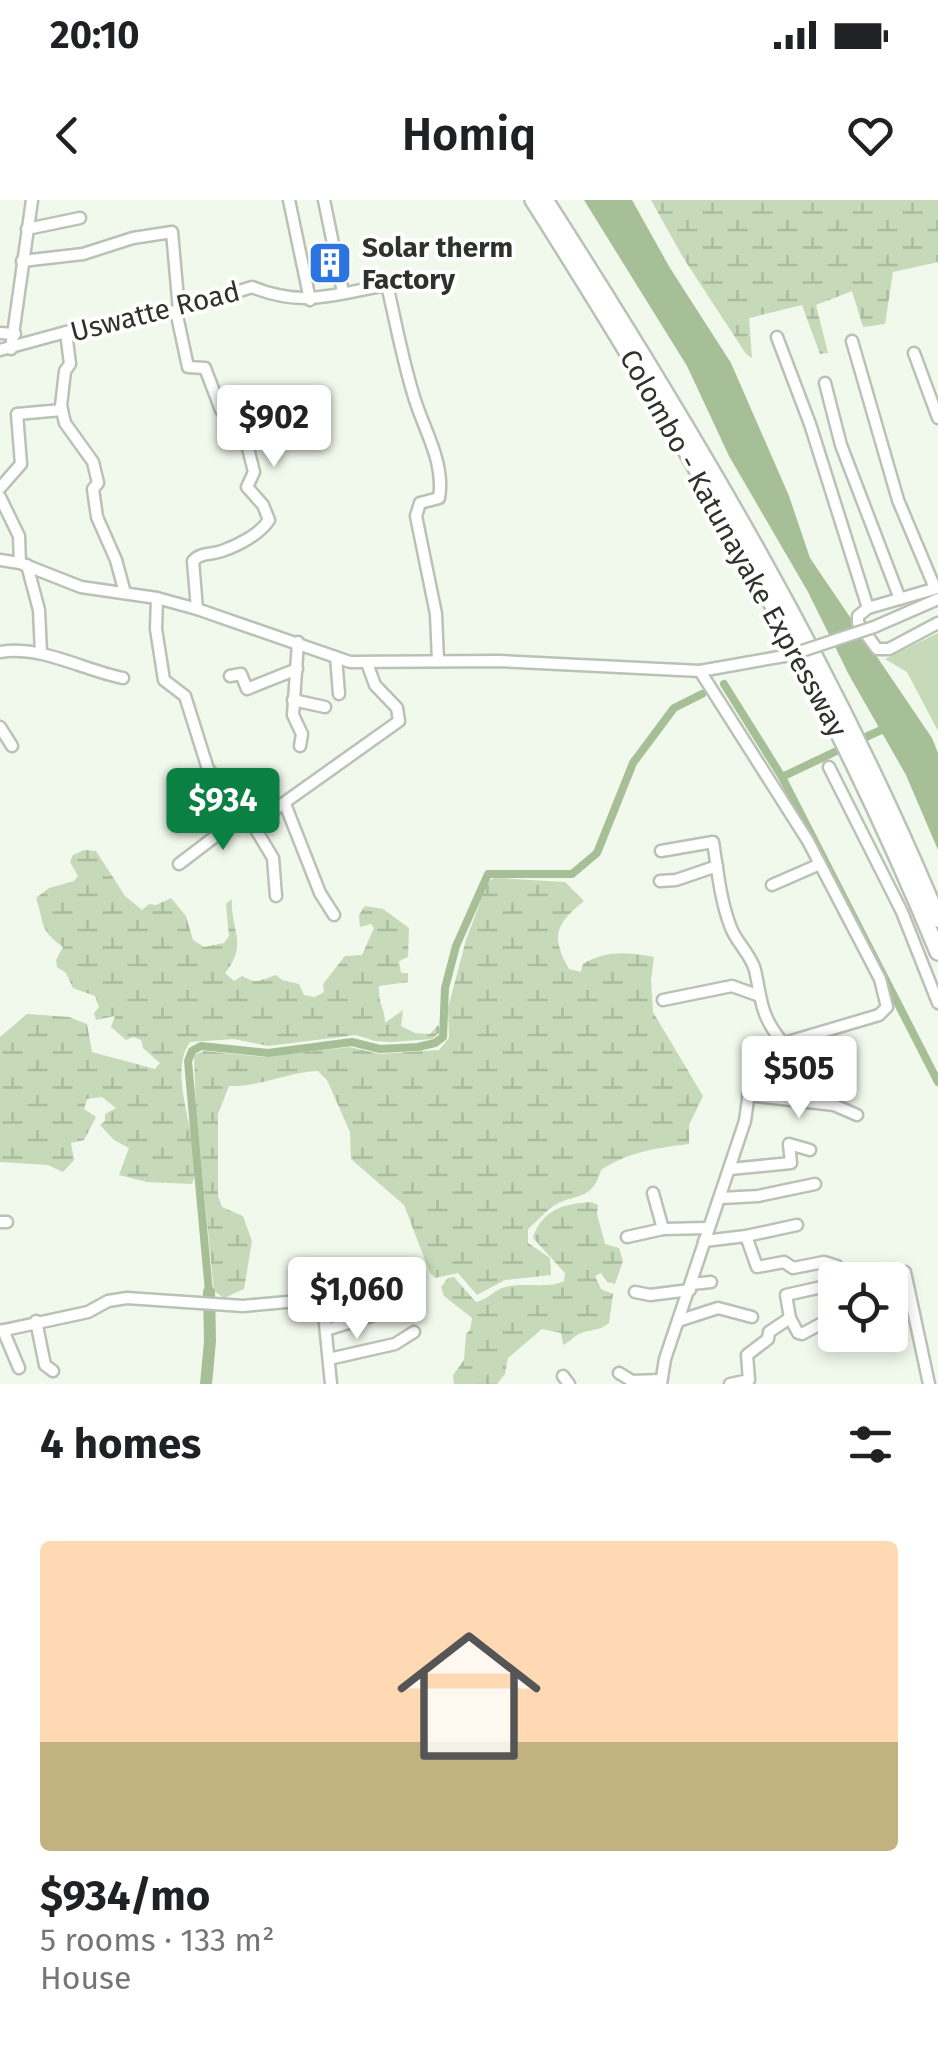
<!DOCTYPE html>
<html lang="en">
<head>
<meta charset="utf-8">
<style>
	:root { --surface:#fff; --page:#f6f6f6; --text:#202124; --muted:#757577; --line:#e0e0e0; --accent:#0b8043 }
	body { margin:0; font-family:"Fira Sans",sans-serif; background:var(--page); color:var(--text); height:100vh; display:flex; flex-direction:column; font-size:38px; white-space:nowrap }
	* { box-sizing:border-box; margin:0 }
	p { font-size:32px; color:var(--muted) }
	.icon { flex:none; width:55px; height:55px; fill:none; stroke:currentColor; stroke-width:2; stroke-linecap:round; stroke-linejoin:round }
	.map { position:relative; height:1184px; overflow:hidden }
	.details { display:flex; flex-direction:column; background:var(--surface); flex:1 }
	.details>* { flex:none }
	.tools { position:absolute; left:818px; top:1062px; display:grid; gap:20px }
	.tools a { display:grid; place-items:center; width:90px; height:90px; border-radius:10px; background:var(--surface); box-shadow:0 5px 15px #0003; font-size:50px }
	.price { position:absolute; translate:-50% -85px; padding:0 22px; border-radius:10px; background:#fff; color:#222; font-size:32px; line-height:65px; filter:drop-shadow(0 2px 5px #0008) }
	.price::after { content:''; position:absolute; left:50%; top:60px; width:30px; height:22px; margin-left:-15px; background:inherit; clip-path:polygon(0 0,100% 0,50% 100%) }
	.price.on { background:var(--accent); color:#fff }
	ul { padding:0; list-style:none }
	li { display:grid; align-content:center; gap:20px; height:530px; padding:0 40px }
	li+li { border-top:2px solid var(--line) }
	li span { display:grid; place-items:center; height:310px; border-radius:10px; color:#555 }
	li>.icon { margin-inline-start:auto }
	span .icon { width:180px; height:180px; fill:#fffc; stroke-width:1 }
	li b { font-size:42px }
	h2 { display:flex; justify-content:space-between; align-items:center; height:120px; padding:0 40px; font-size:42px }
	.status { display:flex; justify-content:space-between; align-items:center; height:70px; padding:0 50px; background:var(--surface); direction:ltr }
	.status svg { height:28px; fill:currentColor }
	header { display:flex; justify-content:space-between; align-items:center; height:130px; padding:0 40px; background:var(--surface); font-size:45px; font-weight:600 }
	.map>svg:first-child { display:block }
</style>
</head>
<body>
<div class="status"><b>20:10</b><svg viewBox="0 0 49 12"><path d="M0 12V9h3v3zM5 12V6h3v6zM10 12V3h3v9zM15 12V0h3v12zM26 1h20v11H26zM47 4h2v5h-2z"/></svg></div>
<header><svg class="icon" aria-label="back" viewBox="0 0 24 24"><path d="M15 5l-7 7 7 7"/></svg>Homiq<svg class="icon" aria-label="heart" viewBox="0 0 24 24"><path d="M12 20l-8-8c-3-5 5-10 8-4 3-6 11-1 8 4z"/></svg></header>
<div class="map">
<svg width="938" height="1184" viewBox="0 0 938 1184">
	<defs>
		<pattern id="wetland-marsh" width="20" height="14" patternUnits="userSpaceOnUse" patternTransform="scale(2.5)"><rect width="20" height="14" fill="#c6dab9"/><path d="M1 5h8M5 5V1M11 12h8M15 12V8" fill="none" stroke="#aabc9f"/></pattern>
	</defs>
	<rect width="100%" height="100%" fill="#f1f8ec"/>
	<path fill="#c6dab9" d="M938,433V531L907,472L885,459Z"/>
	<g fill="url(#wetland-marsh)">
		<path d="M651,0H938V62L893,72L885,124L863,127L852,91L816,105L828,153L820,154L802,105L749,118L752,158L746,154L684,59Z"/>
		<path d="M84,650L96,651L125,696L142,710L149,704L156,705L171,698L186,716L193,740L204,747L224,743L229,736L226,704L232,699C230,731 249,743 225,773L234,781L242,776C258,785 260,780 276,775L282,780L299,784L304,795L315,797L324,792L323,784L345,756L362,755L374,728L371,724L360,727L359,715L365,706L383,709L409,728L408,757L399,761L401,773H408V782L379,786C378,804 385,808 385,823L403,810L401,826L415,833L430,834L438,825L441,831L432,839L392,842L375,841L356,835L268,846L234,839L190,842C164,879 207,949 192,984L147,982L119,975L129,948L114,940L100,925L105,921V914L116,908L102,897L87,899L84,909L96,917L84,940L71,943L74,960L63,972L48,965L0,962V837L27,814L69,817L87,824L92,852L155,869L160,863L143,848L141,840L133,837L126,840L111,827L115,816L96,820L94,813L99,807L95,796L73,788L66,773L57,767L56,760L63,747C38,729 45,724 36,698L49,688L74,681L78,676L70,662L73,655Z"/>
		<path d="M495,678L565,682L584,701C556,724 550,735 569,769L581,772L583,764C606,750 628,752 654,757L651,780L653,812L703,896L689,925V944C656,948 628,952 601,970C592,1003 573,992 552,1007C544,1013 536,1022 528,1029V1043L550,1058L551,1075L505,1080L477,1095L458,1073L435,1078L430,1073L404,1005L351,959L350,932L327,880L318,871C288,872 260,887 229,886L218,914V996L222,1007L243,1016L252,1041L244,1089L224,1098L214,1091L196,911L194,855L204,851L264,857L350,847L380,854L439,850L449,838L448,808L466,740L488,681Z"/>
		<path d="M591,1002L598,1005L597,1014L605,1044L619,1048L623,1061L615,1084L607,1082L601,1073L595,1076L601,1089L613,1094L609,1123C599,1131 592,1129 581,1133C574,1136 570,1142 563,1145L561,1133L542,1129L508,1158L505,1174L497,1184H454L453,1175L464,1160L466,1134L470,1130L472,1118L444,1096L441,1087L448,1078L454,1077L476,1102C490,1099 493,1090 505,1087C524,1082 549,1089 564,1081L565,1073L533,1038C542,1009 564,1004 591,1002Z"/>
	</g>
	<path fill="#a6bf96" d="M584,0H632L670,68L731,163L789,296L810,358L932,538L938,553V650L906,575L849,475L808,392L729,256L687,166Z"/>
	<g fill="none" stroke-linecap="round" stroke-linejoin="round">
		<g stroke="#a6bf96" stroke-width="8">
			<path d="M724,484L782,577L938,882"/>
			<path d="M857,541L890,526"/>
			<path d="M782,577L845,547"/>
			<path d="M209,1092L192,906L188,861L192,851L201,846L268,853L352,842L380,849L418,847L435,843L443,837L445,788L456,746L488,674H572L597,653L633,563L674,508L702,494"/>
		</g>
		<path stroke="#a6bf96" stroke-width="12" d="M206,1184L210,1141L209,1092"/>
		<defs>
			<g id="minor">
				<path d="M289,0L310,100"/>
				<path d="M324,0L343,92"/>
				<path d="M27,29L80,18"/>
				<path d="M22,61L83,54L133,38L172,32L179,110"/>
				<path d="M176,111L188,167L205,168L221,210L248,248L254,272L247,287L263,305L269,320C260,334 239,345 222,351C211,355 201,352 193,361L197,409"/>
				<path d="M66,132L70,164L65,171L61,206L65,223L93,262L98,283L93,289L97,317L116,360L125,393"/>
				<path d="M0,133L15,134"/>
				<path d="M777,137L810,224L868,408"/>
				<path d="M852,141L898,300L935,388"/>
				<path d="M11,149L32,0"/>
				<path d="M0,150L66,132L176,111L252,87C304,108 334,94 387,85C396,123 403,163 415,200C425,232 445,263 439,298L420,303L416,316L436,414L438,461"/>
				<path d="M914,153L938,218"/>
				<path d="M825,183L841,245L900,399"/>
				<path d="M0,288L21,264L17,214L62,210"/>
				<path d="M0,297L19,336L20,363"/>
				<path d="M0,360L20,363L81,387L157,398L197,409L350,462L499,461L700,471L790,455"/>
				<path d="M27,365L39,410L41,453"/>
				<path d="M937,388L868,408L858,416V423L877,449H889L938,423"/>
				<path d="M157,398L156,429L164,480L185,496L208,569L246,613L273,658L276,696"/>
				<path d="M874,427L938,399"/>
				<path d="M298,442L293,515L302,534L300,546"/>
				<path d="M0,452C41,445 83,470 123,478"/>
				<path d="M336,457L339,494"/>
				<path d="M230,476L241,474L247,489L297,469"/>
				<path d="M293,500L325,507"/>
				<path d="M0,527L12,546"/>
				<path d="M829,567L902,712L938,803"/>
				<path d="M285,604L320,693L334,715"/>
				<path d="M253,625L399,521L397,508L375,485L367,463"/>
				<path d="M661,651L713,642C718,672 720,700 731,728C737,743 751,755 755,770C762,802 760,815 783,843"/>
				<path d="M179,664L246,613"/>
				<path d="M660,681L676,680L717,666"/>
				<path d="M772,685L820,664"/>
				<path d="M663,800L732,786L757,795"/>
				<path d="M748,895L834,905L857,915"/>
				<path d="M730,969L791,963L789,944L810,950"/>
				<path d="M653,993L663,1029L708,1028"/>
				<path d="M721,998L758,996L815,984"/>
				<path d="M0,1022H7"/>
				<path d="M746,1036L797,1025"/>
				<path d="M627,1037L663,1029"/>
				<path d="M704,1041L746,1036L757,1067L784,1062L793,1068L824,1062L837,1066"/>
				<path d="M905,1072L929,1184"/>
				<path d="M692,1084L711,1082"/>
				<path d="M635,1092L650,1095L690,1090"/>
				<path d="M790,1118L786,1095L835,1084"/>
				<path d="M36,1121L45,1165L53,1171"/>
				<path d="M678,1121L718,1108L752,1117"/>
				<path d="M3,1130L19,1168"/>
				<path d="M326,1130L380,1113"/>
				<path d="M0,1131L88,1112L108,1101L127,1098L243,1106L319,1099L323,1104L331,1184"/>
				<path d="M329,1159L395,1144L414,1132"/>
				<path d="M619,1173L632,1181L661,1180"/>
				<path d="M563,1176L569,1184"/>
				<path d="M661,1184L665,1159L745,921L754,856L764,849L879,815L887,807L880,779L808,641L700,471"/>
				<path d="M730,1184L749,1180L747,1155L768,1139L769,1132L790,1118L798,1133L802,1134L835,1116"/>
			</g>
			<g id="highway">
				<path d="M533,0C686,241 829,487 938,752"/>
				<path d="M545,0C693,231 833,466 938,719"/>
			</g>
		</defs>
		<use href="#minor" stroke="#bac1b6" stroke-width="15"/>
		<use href="#highway" stroke="#bac1b6" stroke-width="20"/>
		<use href="#minor" stroke="#fff" stroke-width="10"/>
		<use href="#highway" stroke="#fff" stroke-width="15"/>
		<defs>
			<path id="minor-bridge" d="M790,455L874,427"/>
		</defs>
		<use href="#minor-bridge" stroke="#bac1b6" stroke-width="15" stroke-linecap="butt"/>
		<use href="#minor-bridge" stroke="#fff" stroke-width="10"/>
	</g>
	<defs>
		<symbol id="building-square" viewBox="-11 -11 22 22"><rect x="-9" y="-9" width="18" height="18" rx="4" fill="#2c75e1" stroke="#fff"/><path d="M-4-6H4V6H1V3H-1V6H-4ZM-2.5-4.3h1.7v1.8h-1.7ZM.8-4.3h1.7v1.8H.8ZM-2.5-1h1.7V.8h-1.7ZM.8-1h1.7V.8H.8Z" fill="#fff"/></symbol>
	</defs>
	<g fill-rule="evenodd">
		<use href="#building-square" x="305" y="38" width="50" height="50"/>
	</g>
	<g text-anchor="middle" stroke-width="8" stroke-linejoin="round" paint-order="stroke">
		<g font-size="28" font-weight="bold" fill="#2f312d" stroke="#fff" text-anchor="start">
			<text x="362" y="57">Solar therm<tspan x="362" dy="32">Factory</tspan></text>
		</g>
		<g font-size="28" fill="#2f312d" stroke="#fff">
			<text transform="translate(155 111) rotate(-14)" y="10">Uswatte Road</text>
			<text transform="translate(734 343) rotate(61)" y="10">Colombo - Katunayake Expressway</text>
		</g>
	</g>
</svg>
<div class="tools">
<a><svg class="icon" aria-label="locate" viewBox="0 0 24 24"><circle cx="12" cy="12" r="6"/><path d="M12 2v4M12 18v4M2 12h4M18 12h4"/></svg></a>
</div>
<b class="price" style="left:274px;top:270px">$902</b>
<b class="price on" style="left:223px;top:653px">$934</b>
<b class="price" style="left:799px;top:921px">$505</b>
<b class="price" style="left:357px;top:1142px">$1,060</b>
</div>
<section class="details">
<h2>4 homes<svg class="icon" aria-label="filters" viewBox="0 0 24 24"><path d="M4 7h16M4 17h16"/><circle cx="9" cy="7" r="2"/><circle cx="15" cy="17" r="2"/></svg></h2>
<ul>
<li><span style="background:linear-gradient(#ffd9b3 65%,#c2b280 0)"><svg class="icon" aria-label="home" viewBox="0 0 24 24"><path d="M3 11l9-7 9 7M6 9v11h12V9"/></svg></span><div><b>$934/mo</b><p>5 rooms · 133 m²</p><p>House</p></div></li>
</ul>
</section>
</body>
</html>
